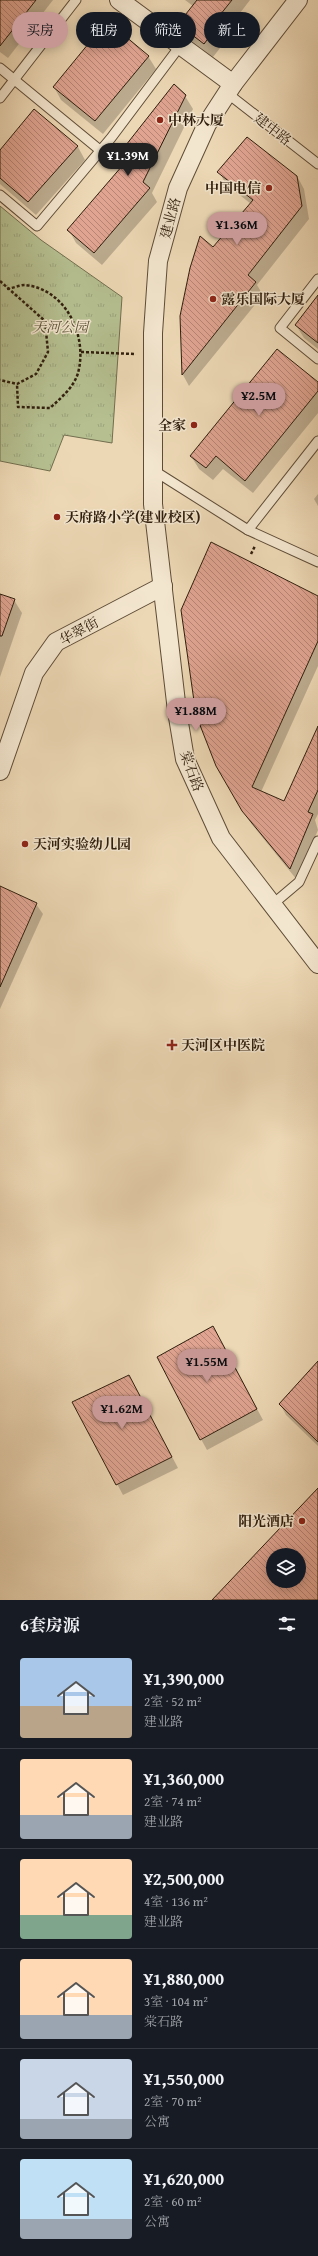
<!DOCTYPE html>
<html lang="zh">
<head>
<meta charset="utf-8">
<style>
	:root { --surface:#171b24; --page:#20242c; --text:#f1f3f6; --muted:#9ea1a6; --line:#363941; --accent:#c59692 }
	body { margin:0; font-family:"Gentium Book Plus","Noto Serif SC",serif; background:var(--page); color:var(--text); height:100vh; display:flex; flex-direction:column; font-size:15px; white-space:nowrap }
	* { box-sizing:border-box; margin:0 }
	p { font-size:13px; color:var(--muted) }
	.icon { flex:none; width:22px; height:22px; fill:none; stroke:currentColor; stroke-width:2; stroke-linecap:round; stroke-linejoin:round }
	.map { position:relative; height:1600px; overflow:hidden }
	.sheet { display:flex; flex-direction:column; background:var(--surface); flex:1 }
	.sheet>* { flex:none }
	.guide { position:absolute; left:12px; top:12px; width:294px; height:36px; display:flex; gap:8px }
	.fabs { position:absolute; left:266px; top:1548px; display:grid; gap:8px }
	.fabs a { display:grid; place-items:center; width:40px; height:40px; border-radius:50%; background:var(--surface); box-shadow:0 2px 10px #0003; font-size:20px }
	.price { position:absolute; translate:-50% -34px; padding:0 9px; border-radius:14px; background:var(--accent); color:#111; font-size:13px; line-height:26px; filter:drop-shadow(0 1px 2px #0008) }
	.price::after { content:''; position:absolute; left:50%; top:24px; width:12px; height:9px; margin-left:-6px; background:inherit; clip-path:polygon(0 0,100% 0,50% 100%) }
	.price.selected { background:#222; color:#fff }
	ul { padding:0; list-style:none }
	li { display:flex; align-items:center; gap:12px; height:100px; padding:0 20px }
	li+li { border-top:1px solid var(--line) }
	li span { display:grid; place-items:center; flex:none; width:112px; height:80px; border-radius:4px; color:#555 }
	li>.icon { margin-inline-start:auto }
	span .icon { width:48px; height:48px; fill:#fffc; stroke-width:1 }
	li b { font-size:17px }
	h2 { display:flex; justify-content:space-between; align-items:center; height:48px; padding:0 20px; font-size:17px }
	.pill { padding:0 14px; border-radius:18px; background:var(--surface); box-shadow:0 2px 10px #0003; font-size:14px; line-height:36px }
	.pill.selected { background:var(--accent); color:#111 }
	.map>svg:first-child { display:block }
</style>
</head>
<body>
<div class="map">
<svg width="318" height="1600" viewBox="0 0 318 1600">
	<defs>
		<pattern id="park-tufts" width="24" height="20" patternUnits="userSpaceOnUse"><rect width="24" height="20" fill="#b5bf90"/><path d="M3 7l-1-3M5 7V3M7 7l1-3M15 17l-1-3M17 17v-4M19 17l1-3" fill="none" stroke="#9ca47b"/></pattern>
		<pattern id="building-back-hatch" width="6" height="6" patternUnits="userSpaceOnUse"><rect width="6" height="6" fill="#e0a491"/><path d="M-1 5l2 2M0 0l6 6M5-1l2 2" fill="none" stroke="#b68575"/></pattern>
	</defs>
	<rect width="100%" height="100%" fill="#edd8b5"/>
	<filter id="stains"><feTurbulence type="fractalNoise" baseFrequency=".005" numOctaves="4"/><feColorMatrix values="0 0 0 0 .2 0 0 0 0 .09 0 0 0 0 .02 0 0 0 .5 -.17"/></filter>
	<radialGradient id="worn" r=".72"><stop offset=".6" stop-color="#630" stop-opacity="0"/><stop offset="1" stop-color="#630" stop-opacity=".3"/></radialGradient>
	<path fill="url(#park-tufts)" stroke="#726e4e" d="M0,206L41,240L122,297L112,443L64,435L50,471L0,461Z"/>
	<g fill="#0003">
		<path d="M0,0H53L8,58L0,52Z"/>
		<path d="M185,0H250L221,38L224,43L213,57L188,38L180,24L193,6Z"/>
		<path d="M148,56L156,69L103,134L61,100L54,87Z"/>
		<path d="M185,96L193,109L152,193L157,202L102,265L76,243L69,230L133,155L128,145Z"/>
		<path d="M35,111L78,147L85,160L36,215L0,184V152Z"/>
		<path d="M219,172L297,176L304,189L309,219L257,285L263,295L189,386L183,375L181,316L213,249L251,204L226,184Z"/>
		<path d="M318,297V349L304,338L296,325Z"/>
		<path d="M318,383V413L253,493L223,469L213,480L199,469L191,456Z"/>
		<path d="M318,494V506L314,499Z"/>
		<path d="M0,595L14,600L22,613L0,677Z"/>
		<path d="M318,597V666L261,792L284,802L318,728V814L315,820L318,830L297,880L250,822L217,765Z"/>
		<path d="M0,887L36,904L43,914L0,1009Z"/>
		<path d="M219,1338L263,1420L207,1450L201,1439Z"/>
		<path d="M318,1363V1446L286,1415L280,1404Z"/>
		<path d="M135,1387L178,1468L123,1495L74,1403Z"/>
	</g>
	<g fill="url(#building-back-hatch)" stroke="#2f1e0d" fill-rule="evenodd">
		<path d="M0,0H36L0,46Z"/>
		<path d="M197,0H232L212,25L216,28L204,44L178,24Z"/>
		<path d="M107,21L149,56L95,121L53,87Z"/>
		<path d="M174,84L186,95L143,182L150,188L94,253L67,230L135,151L126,145Z"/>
		<path d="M34,109L78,146L28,202L0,178V150Z"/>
		<path d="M247,137L297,176L302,206L248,275L256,282L182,375L180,316L190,268L200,236L213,247L253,200L217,172Z"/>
		<path d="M318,295V343L295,325Z"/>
		<path d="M277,349L318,382V391L245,481L216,456L206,468L190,456Z"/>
		<path d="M211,542L318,596V641L252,787L284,801L318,726V790L308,812L313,814L290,869L242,811L216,766L196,715L181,610Z"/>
		<path d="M0,594L15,599L2,636H0Z"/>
		<path d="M0,886L37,903L0,987Z"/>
		<path d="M213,1326L257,1409L200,1440L157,1357Z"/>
		<path d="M318,1361V1442L279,1404Z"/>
		<path d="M129,1375L172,1457L116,1485L72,1402Z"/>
		<path d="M318,1488V1600H212L263,1546ZM273,1555H299V1581H273Z"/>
	</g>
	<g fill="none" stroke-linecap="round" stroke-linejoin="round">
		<defs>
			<g id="service">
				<path d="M0,68L101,151"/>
				<path d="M227,93L318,164"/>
				<path d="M0,98L76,0"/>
				<path d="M0,195L37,226L111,138L180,46"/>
				<path d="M318,279L280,328L318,359"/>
				<path d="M153,470L248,530L318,562"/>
				<path d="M248,530L318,441"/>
				<path d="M273,904L299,882L318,841"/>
			</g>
			<g id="minor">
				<path d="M119,0L233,84"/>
				<path d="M298,0L233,84L207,124L178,188L158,261L156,289L153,333V504L177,711L185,759L221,838L318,964"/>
				<path d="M0,771L34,673L56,642L163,586"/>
			</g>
		</defs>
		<use href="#service" stroke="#5e4c37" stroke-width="11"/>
		<use href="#minor" stroke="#5e4c37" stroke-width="20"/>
		<g stroke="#2f1e0d" stroke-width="2.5" stroke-dasharray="3 2" stroke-linecap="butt">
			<path d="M0,281L45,321L48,352L36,374L17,384L0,380"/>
			<path d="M7,289C13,288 20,285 25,285C66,289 88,336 78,373C74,387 61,398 50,408L18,407L17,384"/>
			<path d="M81,352L136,354"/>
			<path d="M251,554L255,546"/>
		</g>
		<use href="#service" stroke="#f3e6cf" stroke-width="9"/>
		<use href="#minor" stroke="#f3e6cf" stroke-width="18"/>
	</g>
	<g fill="#8f2418" stroke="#f3e6cf" stroke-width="1.5">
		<circle cx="160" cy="120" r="4"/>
		<circle cx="269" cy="188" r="4"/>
		<circle cx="213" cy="299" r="4"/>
		<circle cx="194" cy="425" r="4"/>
		<circle cx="57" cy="517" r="4"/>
		<circle cx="25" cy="844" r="4"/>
		<path d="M170 1039h4v4h4v4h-4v4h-4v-4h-4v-4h4z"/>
		<circle cx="302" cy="1521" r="4"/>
	</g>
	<g text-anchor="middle" stroke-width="3" stroke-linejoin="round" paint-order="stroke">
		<g font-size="14" font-weight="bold" fill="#2f1e0d" stroke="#f3e6cf" text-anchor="start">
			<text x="168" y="125">中林大厦</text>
			<text x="261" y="193" text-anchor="end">中国电信</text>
			<text x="221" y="304">露乐国际大厦</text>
			<text x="186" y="430" text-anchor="end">全家</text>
			<text x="65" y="522">天府路小学(建业校区)</text>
			<text x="33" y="849">天河实验幼儿园</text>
			<text x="181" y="1050">天河区中医院</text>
			<text x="294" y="1526" text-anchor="end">阳光酒店</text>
		</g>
		<g font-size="14" fill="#2f1e0d" stroke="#f3e6cf">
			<text transform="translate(273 129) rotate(38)" y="5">建中路</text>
			<text transform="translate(170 218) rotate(-75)" y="5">建业路</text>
			<text transform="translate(79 631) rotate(-29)" y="5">华翠街</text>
			<text transform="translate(192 771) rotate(70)" y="5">棠石路</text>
		</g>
		<g font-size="14" font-style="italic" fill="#574e34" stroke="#f3e6cf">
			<text x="60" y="332">天河公园</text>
		</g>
	</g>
	<rect width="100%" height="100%" filter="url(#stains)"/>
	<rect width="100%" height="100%" fill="url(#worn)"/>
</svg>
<div class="fabs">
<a><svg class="icon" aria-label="layers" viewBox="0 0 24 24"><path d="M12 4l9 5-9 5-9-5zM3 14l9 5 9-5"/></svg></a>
</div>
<b class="price selected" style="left:128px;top:177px">¥1.39M</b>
<b class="price" style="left:237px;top:246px">¥1.36M</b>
<b class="price" style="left:259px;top:417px">¥2.5M</b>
<b class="price" style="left:196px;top:732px">¥1.88M</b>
<b class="price" style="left:207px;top:1383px">¥1.55M</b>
<b class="price" style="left:122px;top:1430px">¥1.62M</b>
<div class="guide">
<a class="pill selected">买房</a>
<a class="pill">租房</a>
<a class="pill">筛选</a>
<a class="pill">新上</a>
</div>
</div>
<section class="sheet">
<h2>6套房源<svg class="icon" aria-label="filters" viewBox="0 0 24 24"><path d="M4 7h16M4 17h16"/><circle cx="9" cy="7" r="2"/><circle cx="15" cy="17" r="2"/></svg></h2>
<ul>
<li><span style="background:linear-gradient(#a9c7e8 60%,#b9a48a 0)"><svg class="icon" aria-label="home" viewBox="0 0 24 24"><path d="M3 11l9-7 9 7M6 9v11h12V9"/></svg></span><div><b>¥1,390,000</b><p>2室 · 52 m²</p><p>建业路</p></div></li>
<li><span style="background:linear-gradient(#ffd9b3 70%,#9aa5b1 0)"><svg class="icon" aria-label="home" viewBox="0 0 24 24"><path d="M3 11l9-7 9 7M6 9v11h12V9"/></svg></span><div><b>¥1,360,000</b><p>2室 · 74 m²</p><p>建业路</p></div></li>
<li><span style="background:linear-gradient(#ffd9b3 70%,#7fa58c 0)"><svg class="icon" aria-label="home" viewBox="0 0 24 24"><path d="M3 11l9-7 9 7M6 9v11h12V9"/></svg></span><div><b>¥2,500,000</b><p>4室 · 136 m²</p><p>建业路</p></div></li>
<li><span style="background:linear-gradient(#ffd9b3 70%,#9aa5b1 0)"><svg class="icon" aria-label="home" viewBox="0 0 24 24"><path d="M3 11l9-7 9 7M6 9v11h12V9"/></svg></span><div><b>¥1,880,000</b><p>3室 · 104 m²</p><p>棠石路</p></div></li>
<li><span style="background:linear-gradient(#c9d6e8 75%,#9aa5b1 0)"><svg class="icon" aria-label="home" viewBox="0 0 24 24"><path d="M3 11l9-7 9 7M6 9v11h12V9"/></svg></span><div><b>¥1,550,000</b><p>2室 · 70 m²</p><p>公寓</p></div></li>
<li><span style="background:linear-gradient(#bfe0f5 75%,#9aa5b1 0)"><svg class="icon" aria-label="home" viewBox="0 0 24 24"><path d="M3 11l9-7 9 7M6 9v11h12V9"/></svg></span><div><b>¥1,620,000</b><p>2室 · 60 m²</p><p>公寓</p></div></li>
</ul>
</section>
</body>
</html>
